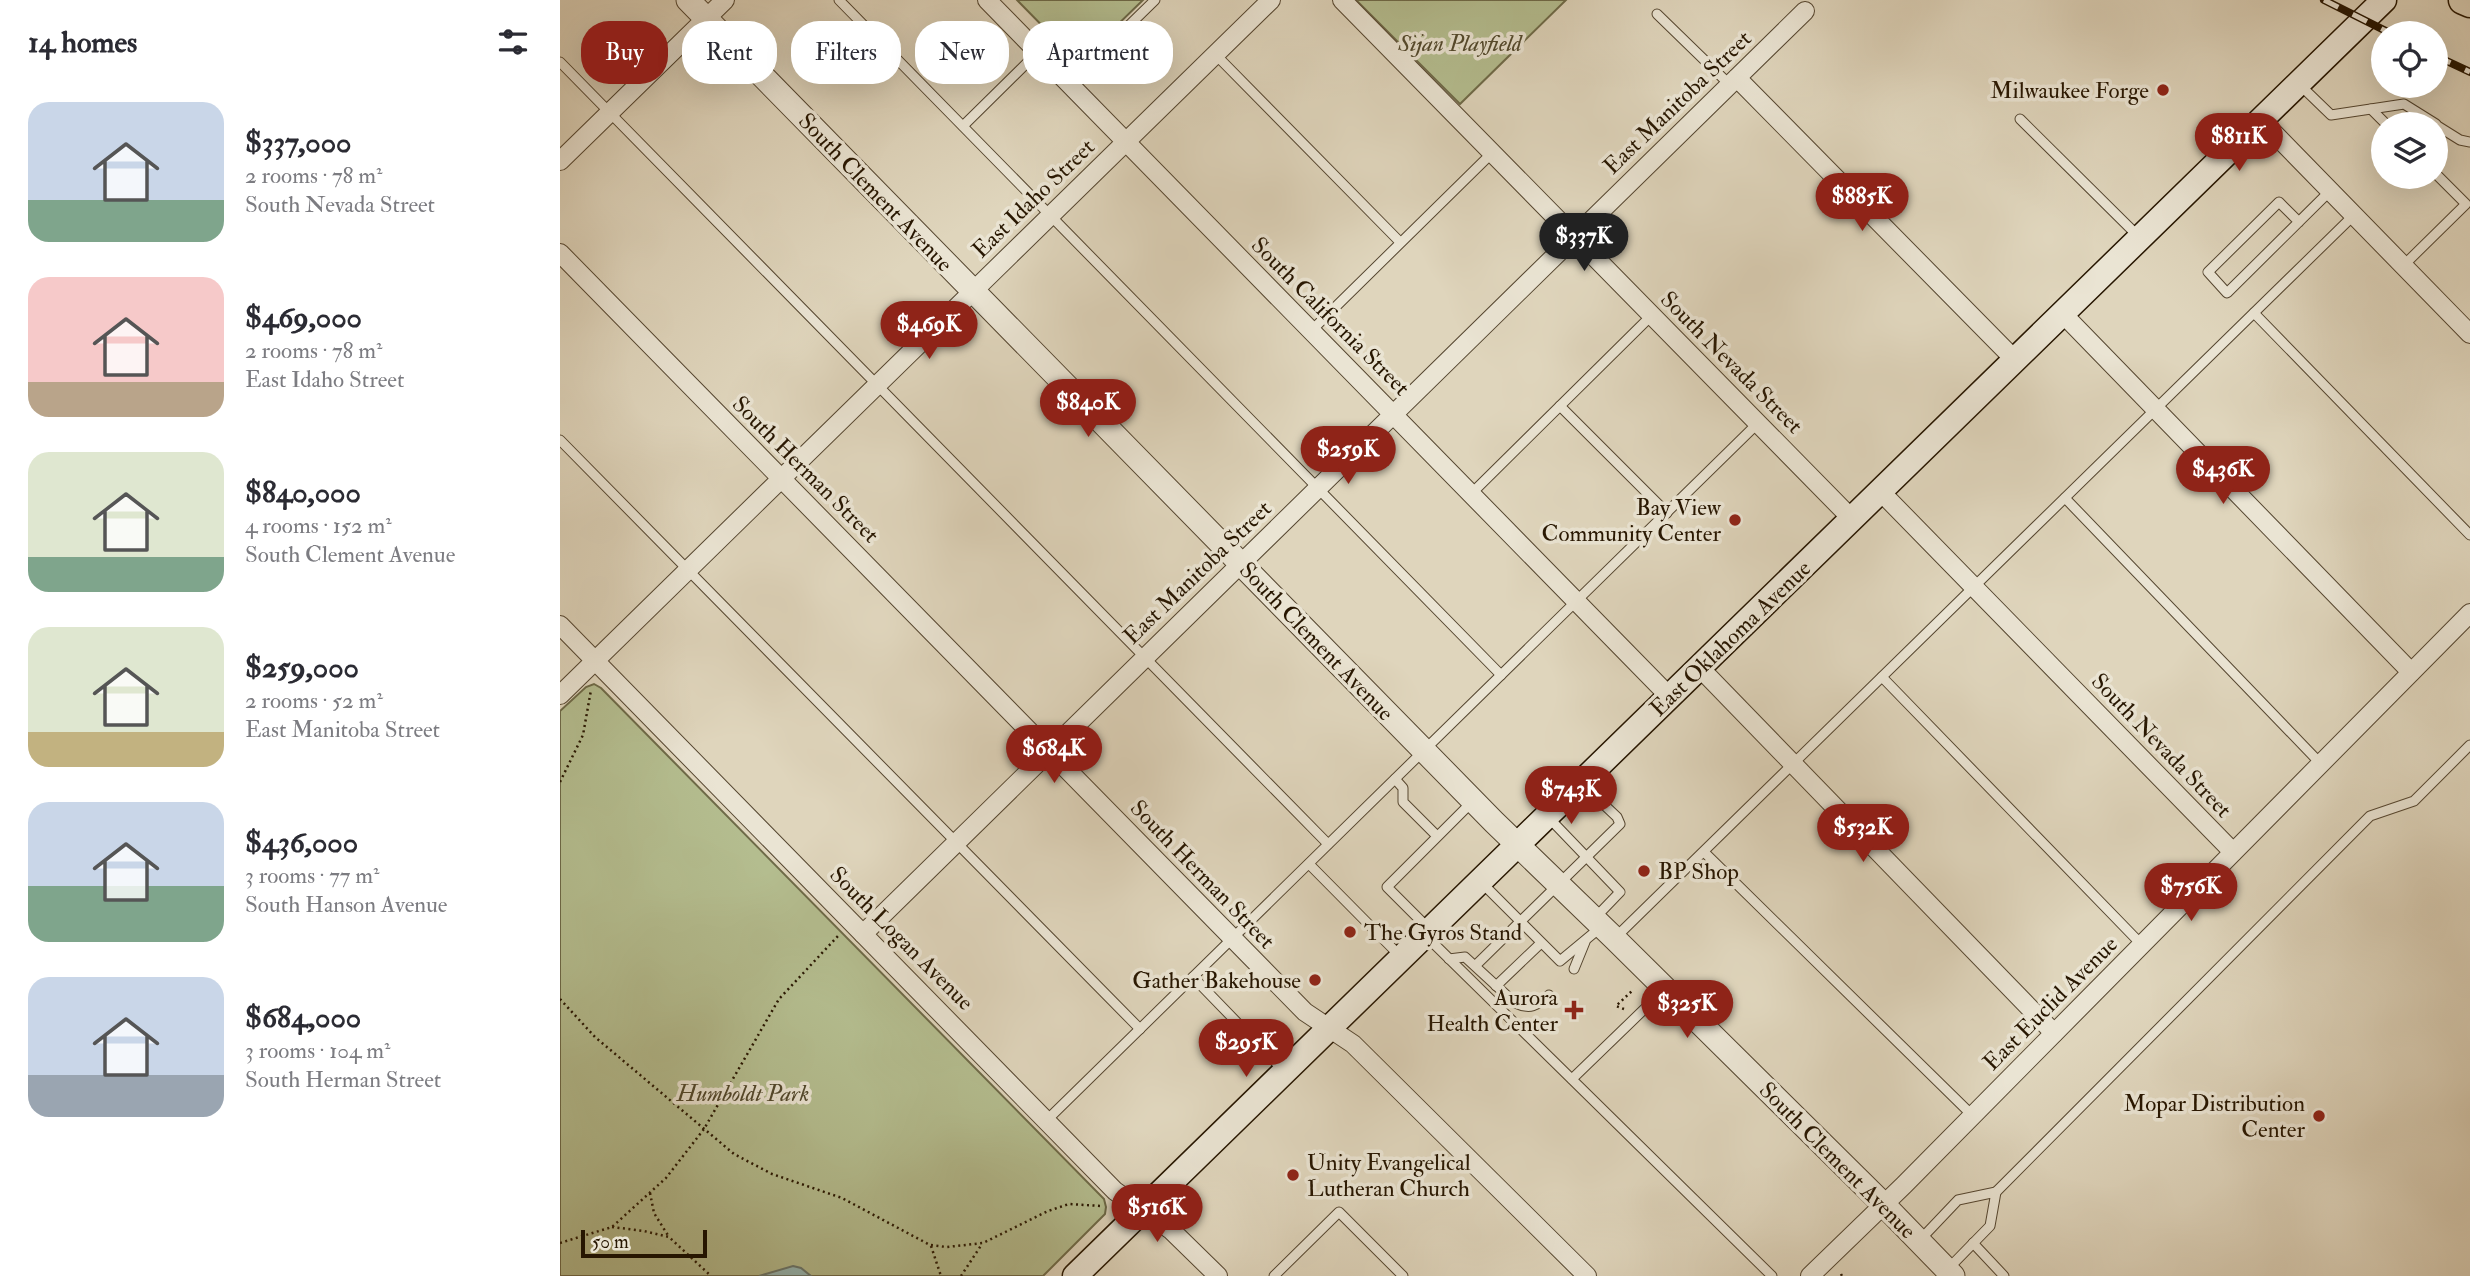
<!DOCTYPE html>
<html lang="en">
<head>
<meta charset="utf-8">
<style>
	:root { --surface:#fff; --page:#f7f7f7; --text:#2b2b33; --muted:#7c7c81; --accent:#8f2418 }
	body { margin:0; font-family:"IM FELL Double Pica",serif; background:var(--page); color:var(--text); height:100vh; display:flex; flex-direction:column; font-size:26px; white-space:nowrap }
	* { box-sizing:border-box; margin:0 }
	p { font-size:23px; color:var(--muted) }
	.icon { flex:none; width:38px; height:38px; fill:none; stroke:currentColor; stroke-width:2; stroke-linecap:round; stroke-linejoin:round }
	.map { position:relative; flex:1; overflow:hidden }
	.details { display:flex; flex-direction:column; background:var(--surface); width:560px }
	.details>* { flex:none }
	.top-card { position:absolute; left:21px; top:21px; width:665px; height:63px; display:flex; gap:14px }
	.fabs { position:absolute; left:1811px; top:21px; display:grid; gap:14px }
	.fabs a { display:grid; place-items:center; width:77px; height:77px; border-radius:50%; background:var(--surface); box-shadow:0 7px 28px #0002; font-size:35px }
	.scale { position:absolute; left:21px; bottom:18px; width:126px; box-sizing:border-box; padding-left:7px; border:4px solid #271601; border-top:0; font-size:19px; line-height:24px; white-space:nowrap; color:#271601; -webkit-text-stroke:5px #eae4d3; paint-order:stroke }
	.price { position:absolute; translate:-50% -60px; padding:0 16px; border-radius:24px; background:var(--accent); color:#fff; font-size:23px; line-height:46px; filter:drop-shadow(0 2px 4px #0008) }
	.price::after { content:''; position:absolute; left:50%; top:42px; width:21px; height:16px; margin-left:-10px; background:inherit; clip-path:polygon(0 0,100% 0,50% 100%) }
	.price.active { background:#222; color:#fff }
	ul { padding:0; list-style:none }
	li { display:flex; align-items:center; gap:21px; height:175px; padding:0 28px }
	li span { display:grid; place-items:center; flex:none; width:196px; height:140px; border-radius:21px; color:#555 }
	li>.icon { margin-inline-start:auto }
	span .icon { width:84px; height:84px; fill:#fffc; stroke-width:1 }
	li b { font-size:30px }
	h2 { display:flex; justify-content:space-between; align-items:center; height:84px; padding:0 28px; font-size:30px }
	.pill { padding:0 24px; border-radius:28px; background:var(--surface); box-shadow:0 7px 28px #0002; font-size:24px; line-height:63px }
	.pill.active { background:var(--accent); color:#fff }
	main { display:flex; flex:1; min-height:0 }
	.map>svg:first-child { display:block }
</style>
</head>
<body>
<main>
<section class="details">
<h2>14 homes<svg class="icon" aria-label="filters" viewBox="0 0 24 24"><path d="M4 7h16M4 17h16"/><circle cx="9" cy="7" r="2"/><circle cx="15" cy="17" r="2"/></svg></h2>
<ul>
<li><span style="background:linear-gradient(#c9d6e8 70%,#7fa58c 0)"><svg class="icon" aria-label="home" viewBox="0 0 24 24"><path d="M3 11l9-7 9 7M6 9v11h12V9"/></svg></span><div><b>$337,000</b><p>2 rooms · 78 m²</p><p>South Nevada Street</p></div></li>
<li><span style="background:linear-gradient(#f6c9c9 75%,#b9a48a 0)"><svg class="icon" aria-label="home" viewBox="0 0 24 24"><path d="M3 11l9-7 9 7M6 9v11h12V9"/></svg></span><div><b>$469,000</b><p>2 rooms · 78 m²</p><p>East Idaho Street</p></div></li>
<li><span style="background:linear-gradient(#dfe7d0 75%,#7fa58c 0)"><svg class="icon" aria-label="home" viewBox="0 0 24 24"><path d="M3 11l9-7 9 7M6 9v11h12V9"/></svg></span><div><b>$840,000</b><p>4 rooms · 152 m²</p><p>South Clement Avenue</p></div></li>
<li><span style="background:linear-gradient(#dfe7d0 75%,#c2b280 0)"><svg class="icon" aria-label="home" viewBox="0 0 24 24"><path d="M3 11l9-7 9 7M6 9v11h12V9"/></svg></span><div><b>$259,000</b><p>2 rooms · 52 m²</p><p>East Manitoba Street</p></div></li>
<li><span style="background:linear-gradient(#c9d6e8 60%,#7fa58c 0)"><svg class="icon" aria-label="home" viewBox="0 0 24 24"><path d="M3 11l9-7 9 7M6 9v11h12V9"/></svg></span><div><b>$436,000</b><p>3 rooms · 77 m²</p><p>South Hanson Avenue</p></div></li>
<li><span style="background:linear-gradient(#c9d6e8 70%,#9aa5b1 0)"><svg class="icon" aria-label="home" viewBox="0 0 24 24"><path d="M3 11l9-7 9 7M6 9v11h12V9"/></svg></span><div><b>$684,000</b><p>3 rooms · 104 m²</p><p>South Herman Street</p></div></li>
</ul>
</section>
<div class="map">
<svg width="1910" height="1276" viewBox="0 0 1910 1276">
	<rect width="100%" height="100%" fill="#dfd5bc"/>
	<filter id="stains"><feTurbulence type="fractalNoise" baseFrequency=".00286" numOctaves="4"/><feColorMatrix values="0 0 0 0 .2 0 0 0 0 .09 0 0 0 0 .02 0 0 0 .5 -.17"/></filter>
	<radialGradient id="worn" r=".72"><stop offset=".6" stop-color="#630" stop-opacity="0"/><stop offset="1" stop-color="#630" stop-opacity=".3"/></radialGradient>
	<g fill="#b4bd8f" stroke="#6e6a48" stroke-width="2">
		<path d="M457,0H583L511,70L508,52Z"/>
		<path d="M796,0H1006L900,104Z"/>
		<path d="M34,684L41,688L544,1199L546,1207L545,1214L483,1276H0V711L26,687Z"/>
	</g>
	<path fill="#94b8b6" stroke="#68776e" stroke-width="2" d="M233,1266L241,1268L251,1276H199Z"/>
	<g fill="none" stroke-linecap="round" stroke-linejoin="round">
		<defs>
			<g id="service">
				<path d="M279,0L941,675"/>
				<path d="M1097,14L1170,85"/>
				<path d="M655,54L840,242"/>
				<path d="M0,62L768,844"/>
				<path d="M509,84L595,0"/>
				<path d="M1740,85L1771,115L1844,104L1876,124"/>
				<path d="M1811,109L1826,124"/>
				<path d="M1460,119L1579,237"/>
				<path d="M1876,125L1900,140L1910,142"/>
				<path d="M403,126L478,52"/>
				<path d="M1739,222L1719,202L1648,272L1667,293L1771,190"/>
				<path d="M1844,265L1906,204L1876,174"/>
				<path d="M1694,313L1910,535"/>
				<path d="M751,331L932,153"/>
				<path d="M1000,406L1107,513"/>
				<path d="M0,440L580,1029"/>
				<path d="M911,494L1092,315"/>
				<path d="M1505,498L1761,764"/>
				<path d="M1322,677L1582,945"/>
				<path d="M835,779L843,788V802L877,836"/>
				<path d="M989,818L1060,892L1035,918"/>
				<path d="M1144,852L1413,1116"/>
				<path d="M749,864L841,957"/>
				<path d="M922,883L1000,961L1041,927"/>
				<path d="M869,929L827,887L913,801"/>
				<path d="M866,936L1212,1276"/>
				<path d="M1056,937L1794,215"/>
				<path d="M889,959L905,957L955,1003C970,1010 977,1006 989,995"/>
				<path d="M916,965L1060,824L1057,817L1022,784"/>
				<path d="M1014,969L1025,942"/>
				<path d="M633,977L724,1071"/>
				<path d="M936,986L981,943"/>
				<path d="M1012,1079L1104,990"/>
				<path d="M487,1120L1198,423"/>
				<path d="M1436,1192L1810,816L1854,801L1910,745"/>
				<path d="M1360,1240L1398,1200L1436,1192L1430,1226L1387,1270"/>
				<path d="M1413,1243L1444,1276"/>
				<path d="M714,1276L779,1212L843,1276"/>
			</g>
			<g id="minor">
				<path d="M427,0L1110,697"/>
				<path d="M782,0L1292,519"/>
				<path d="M1177,78L1455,360"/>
				<path d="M1701,120L1910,334"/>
				<path d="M0,161L165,0"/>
				<path d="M0,253L745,1012L793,1044L1027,1276"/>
				<path d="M1503,314L1851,672"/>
				<path d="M1321,492L1673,852"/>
				<path d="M0,625L555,1191L611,1230L658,1276"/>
				<path d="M1140,668L1494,1033"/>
				<path d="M0,695L711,0"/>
				<path d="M303,934L1245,11"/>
				<path d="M1250,1276L1344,1185L1910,613"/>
			</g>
			<path id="tertiary" d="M128,0L934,822L1055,939L1324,1205L1393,1276"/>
			<path id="secondary" d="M515,1276L1824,0"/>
			<path id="primary" d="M1903,0L1910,3"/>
		</defs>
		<use href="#service" stroke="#554630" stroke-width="11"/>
		<use href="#minor" stroke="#554630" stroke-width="20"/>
		<use href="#tertiary" stroke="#554630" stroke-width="25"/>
		<use href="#secondary" stroke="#271601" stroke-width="27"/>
		<use href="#primary" stroke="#271601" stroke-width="31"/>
		<g stroke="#271601" stroke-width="2.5" stroke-dasharray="2 3.5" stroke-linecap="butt">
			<path d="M0,782L23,735L31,690"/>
			<path d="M0,999L35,1037L174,1154L212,1174L282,1198L370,1245L387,1247L423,1243L488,1211L509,1204L541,1206"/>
			<path d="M1064,1009L1056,1006L1073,990"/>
			<path d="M90,1193L94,1213L109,1237"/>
			<path d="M52,1227L84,1231L109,1237L151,1276"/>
			<path d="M0,1243L52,1227L106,1178L144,1129L219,999L278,936"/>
			<path d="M371,1246L381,1276"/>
			<path d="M1281,1274L1282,1276"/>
			<path d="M401,1276L422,1244"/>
		</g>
		<use href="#service" stroke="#eae4d3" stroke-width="9"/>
		<use href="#minor" stroke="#eae4d3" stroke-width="18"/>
		<use href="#tertiary" stroke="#eae4d3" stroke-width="23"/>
		<use href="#secondary" stroke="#eae4d3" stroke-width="24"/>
		<use href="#primary" stroke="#dfd5bc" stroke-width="28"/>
		<defs>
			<g id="rail">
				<path d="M1764,0L1830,33"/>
				<path d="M1876,56L1910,72"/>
			</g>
		</defs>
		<use href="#rail" stroke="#271601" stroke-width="8"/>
		<use href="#rail" stroke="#eae4d3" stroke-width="5" stroke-dasharray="16" stroke-linecap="butt"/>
	</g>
	<g fill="#8f2418" stroke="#eae4d3" stroke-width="2.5">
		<circle cx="1603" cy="90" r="7"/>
		<circle cx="1175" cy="520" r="7"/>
		<circle cx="1084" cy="871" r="7"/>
		<circle cx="790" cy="932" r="7"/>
		<circle cx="755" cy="980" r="7"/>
		<path d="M1010.5 999.5h7v7h7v7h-7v7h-7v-7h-7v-7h7z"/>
		<circle cx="1759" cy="1116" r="7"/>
		<circle cx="733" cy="1175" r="7"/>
	</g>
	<g text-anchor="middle" stroke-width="7" stroke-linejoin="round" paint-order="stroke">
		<g font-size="23" font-style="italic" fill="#51482c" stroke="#eae4d3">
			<text x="900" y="51">Sijan Playfield</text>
			<text x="183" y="1101">Humboldt Park</text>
		</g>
		<g font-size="23" fill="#271601" stroke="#eae4d3" text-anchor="end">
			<text x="1589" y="98">Milwaukee Forge</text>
			<text x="1161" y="515">Bay View<tspan x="1161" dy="26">Community Center</tspan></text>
			<text x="1098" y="879" text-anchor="start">BP Shop</text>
			<text x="804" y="940" text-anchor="start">The Gyros Stand</text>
			<text x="741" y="988">Gather Bakehouse</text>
			<text x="998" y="1005">Aurora<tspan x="998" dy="26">Health Center</tspan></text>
			<text x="1745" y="1111">Mopar Distribution<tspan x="1745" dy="26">Center</tspan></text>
			<text x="747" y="1170" text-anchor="start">Unity Evangelical<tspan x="747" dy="26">Lutheran Church</tspan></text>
		</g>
		<g font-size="23" fill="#271601" stroke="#eae4d3">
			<text transform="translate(1117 102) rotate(-44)" y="8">East Manitoba Street</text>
			<text transform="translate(316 192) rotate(46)" y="8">South Clement Avenue</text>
			<text transform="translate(473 198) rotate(-44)" y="8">East Idaho Street</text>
			<text transform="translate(771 316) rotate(45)" y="8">South California Street</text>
			<text transform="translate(1172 362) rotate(45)" y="8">South Nevada Street</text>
			<text transform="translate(246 469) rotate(45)" y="8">South Herman Street</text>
			<text transform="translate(637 572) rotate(-44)" y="8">East Manitoba Street</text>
			<text transform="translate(1170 638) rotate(-44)" y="8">East Oklahoma Avenue</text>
			<text transform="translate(757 641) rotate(46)" y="8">South Clement Avenue</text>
			<text transform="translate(1602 745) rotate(46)" y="8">South Nevada Street</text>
			<text transform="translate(643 874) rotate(46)" y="8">South Herman Street</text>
			<text transform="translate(342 938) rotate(45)" y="8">South Logan Avenue</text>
			<text transform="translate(1490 1003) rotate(-45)" y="8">East Euclid Avenue</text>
			<text transform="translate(1278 1160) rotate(45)" y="8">South Clement Avenue</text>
		</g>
	</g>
	<rect width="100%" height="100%" filter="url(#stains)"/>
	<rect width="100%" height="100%" fill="url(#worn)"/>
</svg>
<div class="fabs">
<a><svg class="icon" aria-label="locate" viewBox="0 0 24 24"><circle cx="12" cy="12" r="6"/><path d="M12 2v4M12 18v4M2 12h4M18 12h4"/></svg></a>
<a><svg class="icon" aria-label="layers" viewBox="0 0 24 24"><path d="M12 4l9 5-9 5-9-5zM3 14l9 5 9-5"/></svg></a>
</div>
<div class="scale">50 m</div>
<b class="price" style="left:1679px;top:173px">$811K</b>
<b class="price" style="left:1302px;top:233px">$885K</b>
<b class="price active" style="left:1024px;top:273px">$337K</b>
<b class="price" style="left:369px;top:361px">$469K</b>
<b class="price" style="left:528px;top:439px">$840K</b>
<b class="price" style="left:788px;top:486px">$259K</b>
<b class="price" style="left:1663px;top:506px">$436K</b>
<b class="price" style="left:494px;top:785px">$684K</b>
<b class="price" style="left:1011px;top:826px">$743K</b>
<b class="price" style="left:1303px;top:864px">$532K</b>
<b class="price" style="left:1631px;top:923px">$756K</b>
<b class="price" style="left:1127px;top:1040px">$325K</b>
<b class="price" style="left:686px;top:1079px">$295K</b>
<b class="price" style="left:597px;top:1244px">$516K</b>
<div class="top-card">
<a class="pill active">Buy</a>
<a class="pill">Rent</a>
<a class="pill">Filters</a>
<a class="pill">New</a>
<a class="pill">Apartment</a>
</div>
</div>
</main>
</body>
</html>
